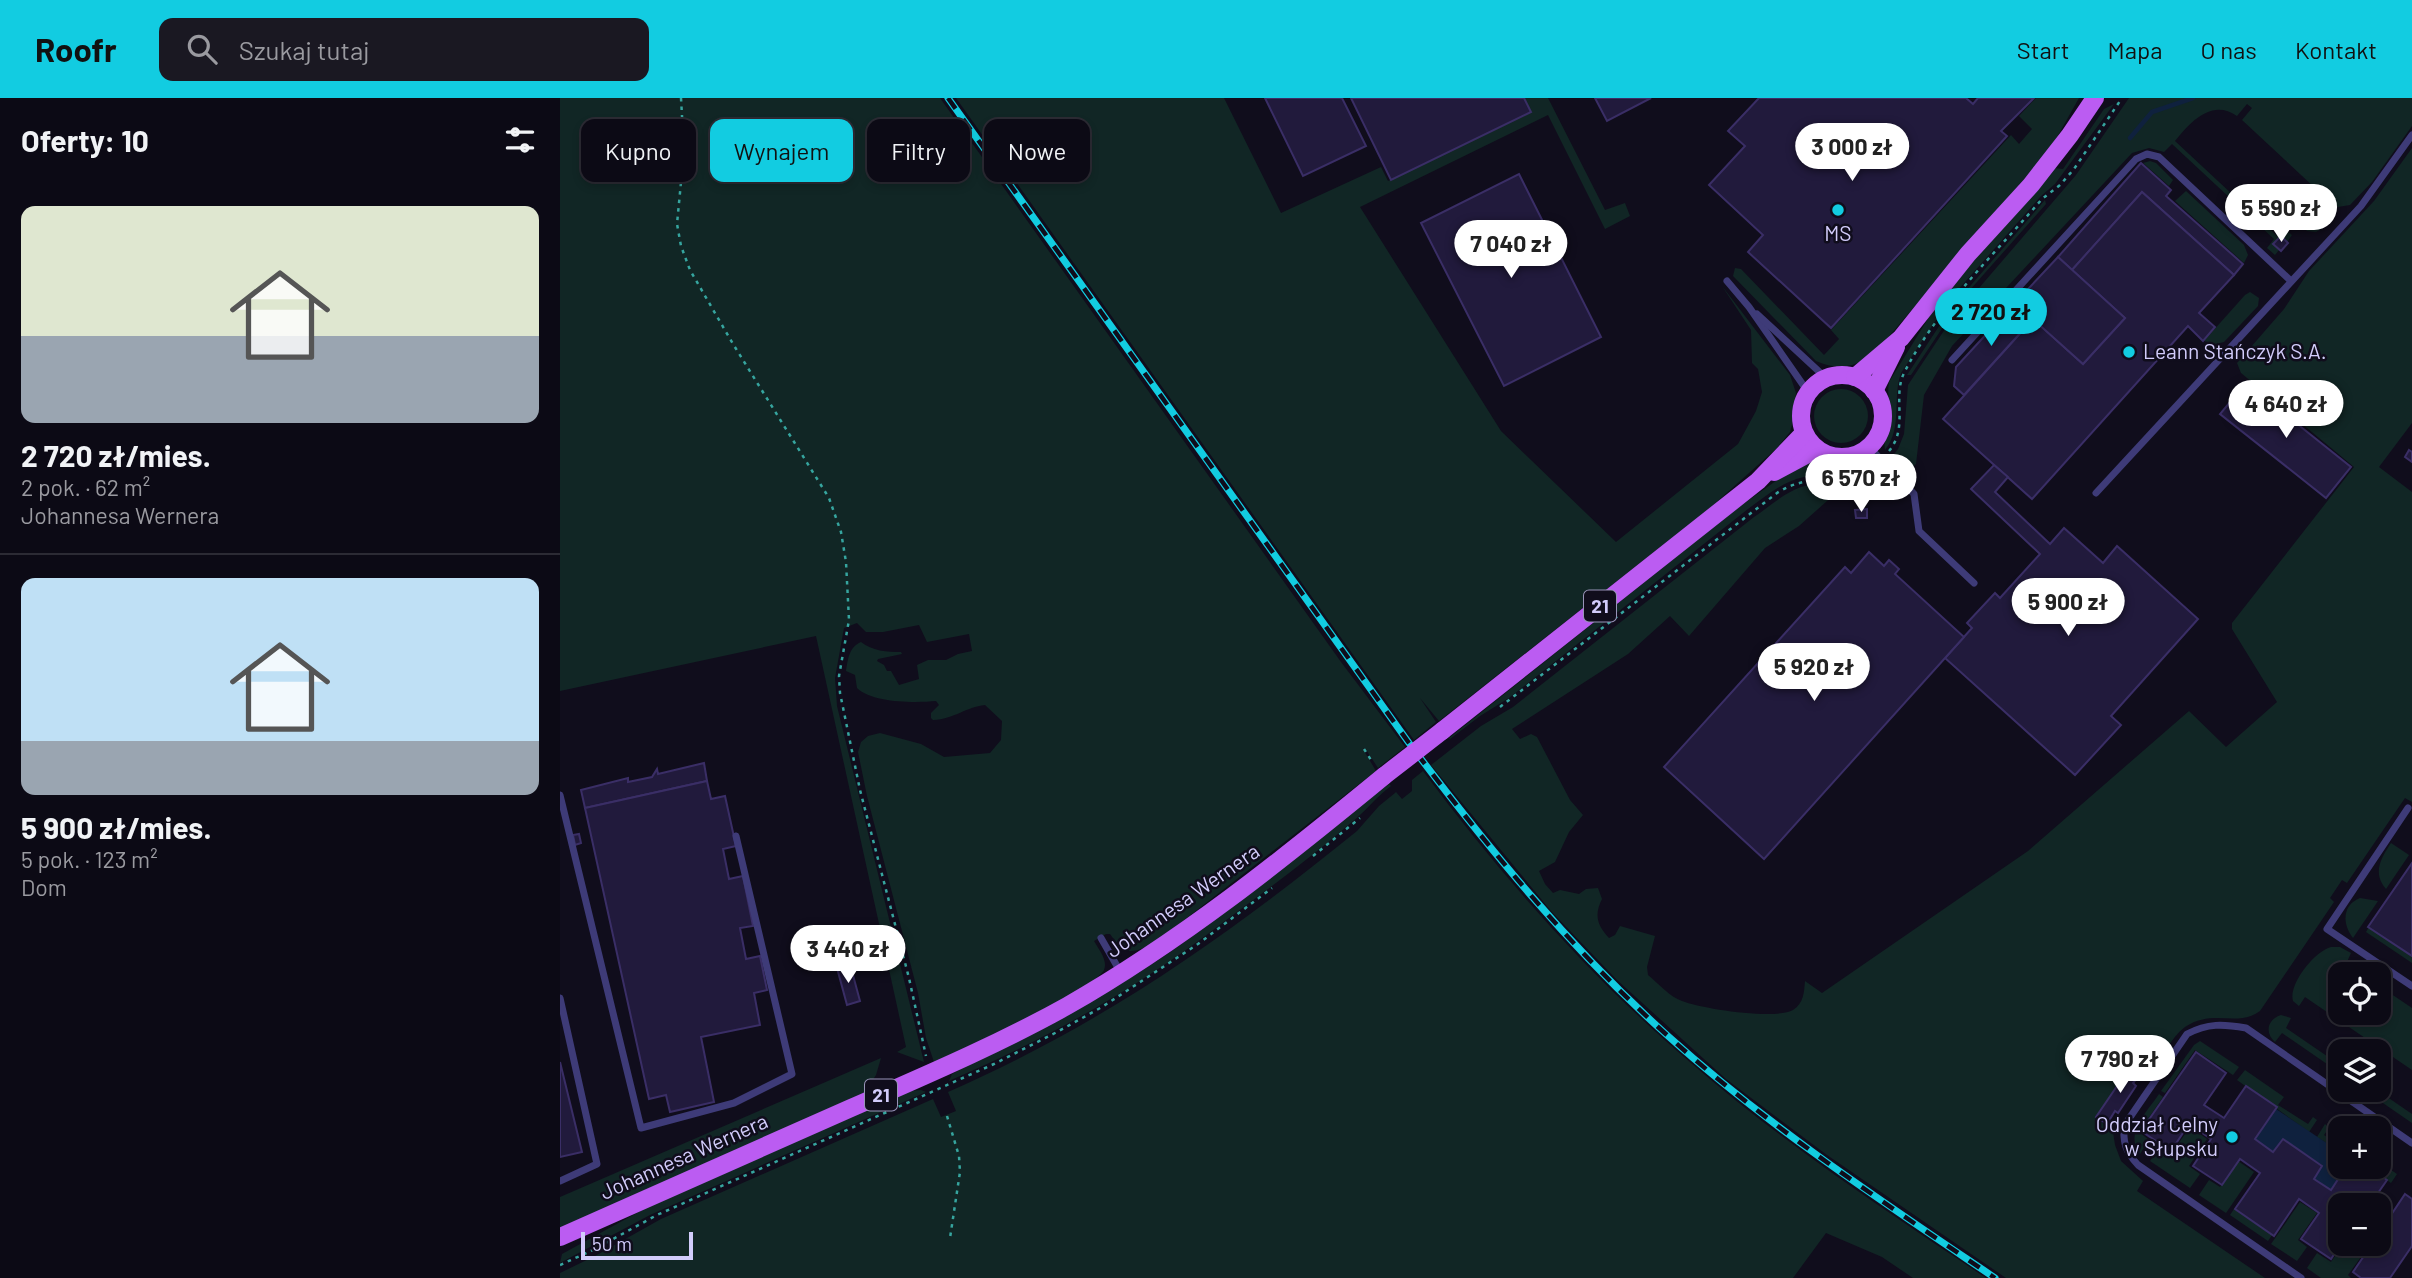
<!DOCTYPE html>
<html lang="pl">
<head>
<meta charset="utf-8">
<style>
	:root { --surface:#0c0a15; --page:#1a1822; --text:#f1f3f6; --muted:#9a9aa0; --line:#2c2b34; --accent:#12cce1 }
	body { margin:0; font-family:Barlow,sans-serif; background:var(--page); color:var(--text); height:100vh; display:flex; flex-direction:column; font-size:26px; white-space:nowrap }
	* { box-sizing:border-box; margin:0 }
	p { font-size:23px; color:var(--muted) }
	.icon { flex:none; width:38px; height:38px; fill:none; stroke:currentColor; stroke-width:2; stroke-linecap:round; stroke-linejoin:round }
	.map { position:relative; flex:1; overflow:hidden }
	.panel { display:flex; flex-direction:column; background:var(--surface); width:560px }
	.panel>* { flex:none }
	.top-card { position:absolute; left:21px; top:21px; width:665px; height:63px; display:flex; gap:14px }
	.tools { position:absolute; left:1768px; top:864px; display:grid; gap:14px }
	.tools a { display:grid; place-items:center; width:63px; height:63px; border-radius:14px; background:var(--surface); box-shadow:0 4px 10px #0003,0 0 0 2px var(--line); font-size:35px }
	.scale { position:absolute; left:21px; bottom:18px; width:112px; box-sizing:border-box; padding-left:7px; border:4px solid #d2ccfb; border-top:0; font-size:19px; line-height:24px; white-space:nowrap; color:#d2ccfb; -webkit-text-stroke:5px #100d1c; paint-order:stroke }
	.price { position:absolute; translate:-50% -60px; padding:0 16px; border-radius:24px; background:#fff; color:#222; font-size:23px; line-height:46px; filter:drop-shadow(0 2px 4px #0008) }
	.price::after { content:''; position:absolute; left:50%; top:42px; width:21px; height:16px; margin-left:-10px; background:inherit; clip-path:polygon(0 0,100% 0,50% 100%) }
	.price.current { background:var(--accent); color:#111 }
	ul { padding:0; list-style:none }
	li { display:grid; align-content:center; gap:14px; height:371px; padding:0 21px }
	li+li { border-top:2px solid var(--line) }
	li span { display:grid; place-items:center; height:217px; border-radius:14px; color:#555 }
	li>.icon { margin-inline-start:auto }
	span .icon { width:126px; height:126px; fill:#fffc; stroke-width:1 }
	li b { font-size:30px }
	h2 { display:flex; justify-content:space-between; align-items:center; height:84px; padding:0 21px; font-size:30px }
	.tag { padding:0 24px; border-radius:14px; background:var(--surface); box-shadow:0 4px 10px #0003,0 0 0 2px var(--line); font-size:24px; line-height:63px }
	.tag.current { background:var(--accent); color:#111 }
	header { display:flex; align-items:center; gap:42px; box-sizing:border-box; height:98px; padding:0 35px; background:var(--accent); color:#111 }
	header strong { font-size:33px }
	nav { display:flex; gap:38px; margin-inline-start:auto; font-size:24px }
	.search { width:490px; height:63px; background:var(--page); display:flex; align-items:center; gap:18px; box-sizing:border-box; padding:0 24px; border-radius:14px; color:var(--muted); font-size:26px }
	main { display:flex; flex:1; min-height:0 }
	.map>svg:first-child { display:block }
</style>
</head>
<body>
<header>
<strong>Roofr</strong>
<div class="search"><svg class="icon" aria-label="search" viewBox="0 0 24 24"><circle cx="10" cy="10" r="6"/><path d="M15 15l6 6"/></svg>Szukaj tutaj</div>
<nav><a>Start</a><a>Mapa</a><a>O nas</a><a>Kontakt</a></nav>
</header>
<main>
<section class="panel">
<h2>Oferty: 10<svg class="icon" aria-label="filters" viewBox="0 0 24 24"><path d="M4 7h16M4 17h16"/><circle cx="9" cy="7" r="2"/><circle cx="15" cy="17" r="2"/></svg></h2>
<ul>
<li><span style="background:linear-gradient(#dfe7d0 60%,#9aa5b1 0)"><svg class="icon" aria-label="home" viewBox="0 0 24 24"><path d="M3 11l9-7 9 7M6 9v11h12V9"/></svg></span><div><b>2 720 zł/mies.</b><p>2 pok. · 62 m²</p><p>Johannesa Wernera</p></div></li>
<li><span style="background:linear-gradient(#bfe0f5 75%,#9aa5b1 0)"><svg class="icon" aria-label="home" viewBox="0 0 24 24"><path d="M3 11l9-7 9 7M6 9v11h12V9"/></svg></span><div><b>5 900 zł/mies.</b><p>5 pok. · 123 m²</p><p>Dom</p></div></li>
</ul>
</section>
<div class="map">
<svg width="1852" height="1180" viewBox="0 0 1852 1180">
	<rect width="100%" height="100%" fill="#100d1c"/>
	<g fill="#112625">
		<path d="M0,0H380L781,564L845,649L818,670L805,650L803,651L816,673L619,826C603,837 581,860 561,851L550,836H546L534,843C539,852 548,862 544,872C536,890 400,952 374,964L366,940L358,895L307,698L298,654L301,644L308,638L320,635L361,646L384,659L430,655L441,642L442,623L425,607C406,609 394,621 373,622L371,620V615L379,607L376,603C355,605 312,605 297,590L295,577L286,573C288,561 289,549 301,544C312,553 327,554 341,554L342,556L318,561L317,563L324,567L327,573H331L339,587L359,581L357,567L368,562H386L398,556L412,553L409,536L367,544L359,527L323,534H306L297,525L284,530L275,580L277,608L364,964L337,954L346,949L256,538L0,593Z"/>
		<path d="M396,0H664L721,115L821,69L828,83L970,15L964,0H988L1045,112L1065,105L1070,118L1045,131L988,17L800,109L941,333L1056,444L1178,346L1196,313L1202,294L1198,271L1192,265L1191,232L1162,188L1230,277L1236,295L1232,327L1230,334L1217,350L1151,409L879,623L860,600L876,624L854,642Z"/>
		<path d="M1476,0H1519L1496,41L1471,73L1313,257C1294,269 1278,273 1256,263L1173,178L1175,170L1181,171L1264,257L1279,241L1271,232L1451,37L1459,46L1472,31L1459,18Z"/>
		<path d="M1569,0H1852V28L1812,84L1790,107L1778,109L1770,104L1682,22L1692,10L1687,6L1677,18C1652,0 1630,24 1615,43L1717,138L1725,131L1732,137L1727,144L1721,138L1713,146L1719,152L1715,157L1707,150L1714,141L1612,46L1604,54L1589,50L1572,55L1392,248L1364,297L1356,366L1343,377L1330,361L1338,351L1344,336L1348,287L1389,225L1516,77Z"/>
		<path d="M1554,6L1495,86L1481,98L1390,201L1341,275C1332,300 1343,330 1325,352C1323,341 1328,335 1330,324C1332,310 1326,298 1329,284L1369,219L1392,188L1494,70L1503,71L1544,11Z"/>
		<path d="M1852,50V325L1819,369L1852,394V704L1845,700L1787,785L1782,782L1770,800L1774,804L1700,913C1677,930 1654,910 1625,929C1610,940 1603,960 1591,974L1583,973L1572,966L1536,1019L1553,1034L1555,1047L1561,1063L1583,1083L1577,1093L1705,1180H1446L1267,1057L1166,981L1057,882L991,813L871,667L921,628L953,609L1194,419C1209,409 1224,395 1241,389C1267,381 1293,385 1317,372L1320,375L1313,380L1320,392L1329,388L1321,395H1276L1239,428L1205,450L1129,538L1110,518L1068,556L952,631L960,641L971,636L977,639L1010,702L1023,717L1009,734L995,764L979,773L985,786L993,795L1000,792L1019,796L1026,791L1038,790L1042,801C1034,817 1037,827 1049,840L1055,837L1060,828L1095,838L1087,869L1088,877C1098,885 1110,899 1122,903C1142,911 1216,922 1233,912C1244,905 1244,894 1245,883L1262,895L1468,753L1629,613L1666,649L1717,604L1672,531V525L1794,369L1681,275L1677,265L1724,211L1749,173L1814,103Z"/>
		<path d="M1590,63L1596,65L1613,82L1609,88L1583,65Z"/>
		<path d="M1626,93L1684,147L1688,157L1684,165L1615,103Z"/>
		<path d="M1485,102L1486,106L1401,202L1351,277H1347L1391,210Z"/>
		<path d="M1749,104L1765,121L1763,130L1756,134L1747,133L1734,120Z"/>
		<path d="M1690,194L1699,200L1698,208L1664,244L1656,246L1644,243L1685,197Z"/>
		<circle cx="1281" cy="318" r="27"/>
		<path d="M1257,363L1286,366L1303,364L1308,366C1290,377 1265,375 1244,379C1223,383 1205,399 1188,411L949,600L920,618L890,641L889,640L1179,409L1234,370L1246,365Z"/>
		<path d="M863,673C942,779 1030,879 1131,965C1223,1045 1325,1112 1426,1180H1353L1322,1159L1266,1135L1233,1180H0V1175L35,1158L101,1121L373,1001L381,1019L396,1013L388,994C543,926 666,839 797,733L819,708L835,695L836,694L842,701L852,693V682Z"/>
		<path d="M829,686L831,688C816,699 806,713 792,724C751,760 705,793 661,826C578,890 485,942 389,983L392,976C460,938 531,906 597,863C678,809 751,744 829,686Z"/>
		<path d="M1831,745L1849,757L1826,791C1812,775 1821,760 1831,745Z"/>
		<path d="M1800,800L1818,803L1793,840C1782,826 1782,807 1800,800Z"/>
		<path d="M1809,829L1852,858V865L1806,834Z"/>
		<path d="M1771,849H1780L1791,855L1786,866L1803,877H1780V915H1818V887L1852,910V972L1745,899L1739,908L1733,903C1728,886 1755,853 1771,849Z"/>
		<path d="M1721,917L1731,920L1726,930L1780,967V975L1722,935L1715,944C1704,934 1708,921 1721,917Z"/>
		<path d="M1640,943L1679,969L1673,977L1635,952L1605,995L1601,993L1634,947Z"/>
		<path d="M321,960L316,977L304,995L0,1130V1099Z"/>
		<path d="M1685,972L1724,999L1718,1007L1748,1026L1753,1019L1757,1022L1749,1034L1677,982Z"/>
		<path d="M361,992L366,994L90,1117L0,1165L2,1156L95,1105L349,993Z"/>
		<path d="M1804,992H1817L1852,1016V1025Z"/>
		<path d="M1599,996L1603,999L1579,1034L1589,1042L1580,1056C1564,1035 1587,1014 1599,996Z"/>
		<path d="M1765,1026L1769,1030L1764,1037L1780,1048V1054L1757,1039Z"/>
		<path d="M1630,1029L1647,1041L1629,1068L1640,1076L1630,1090L1590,1063L1600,1049L1611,1056Z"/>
		<path d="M1678,1063L1694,1074L1666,1115L1639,1097L1649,1082L1660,1089Z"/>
		<path d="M1818,1063L1837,1076L1831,1085L1808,1069H1818Z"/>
		<path d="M1740,1104L1757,1115L1738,1142L1747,1149L1737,1163L1711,1146Z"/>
		<path d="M1674,1111L1712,1137L1708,1143L1670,1117Z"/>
		<path d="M1783,1146H1803L1808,1149L1788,1177L1791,1180H1761L1747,1170L1757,1155L1771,1164Z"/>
	</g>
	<path fill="#0f213e" d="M1716,1011L1780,1054V1069H1786L1771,1092L1754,1081L1762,1067L1723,1041L1713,1054L1695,1041Z"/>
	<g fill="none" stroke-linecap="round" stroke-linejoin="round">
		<path stroke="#0f213e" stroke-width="4.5" d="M1570,40L1592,14L1633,0"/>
	</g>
	<g fill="#211a3c" stroke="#3a2e66" stroke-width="2">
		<path d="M705,0H782L806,48L743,78Z"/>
		<path d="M791,0H964L971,14L831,82Z"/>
		<path d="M1035,0H1091L1047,23Z"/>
		<path d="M1199,0H1406L1413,6L1418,0H1474L1441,33L1447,38L1271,230L1188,154L1203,137L1149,87L1185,48L1168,33Z"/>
		<path d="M1581,65L1611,92L1606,98L1683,166L1674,177L1582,94L1512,172L1498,159Z"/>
		<path d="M959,76L1041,239L944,288L861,125Z"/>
		<path d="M1582,94L1674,177L1639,215L1655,229L1643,243L1628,228L1472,401L1383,321L1473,221L1523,266L1565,220L1512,172Z"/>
		<path d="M1721,138L1728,145L1721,153L1713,146Z"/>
		<path d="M1498,159L1565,220L1523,266L1455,205Z"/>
		<path d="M1455,205L1473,221L1404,297L1394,288L1396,269Z"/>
		<path d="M1686,285L1791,369L1766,400L1660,316Z"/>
		<path d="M1849,352L1852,354V364L1845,359Z"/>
		<path d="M1434,367L1448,379L1435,394L1490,446L1504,430L1543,465L1557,448L1638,521L1551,618L1561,627L1515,677L1385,560L1412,530L1407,525L1435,495L1440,500L1480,456L1411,391Z"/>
		<path d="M1307,411V420H1296L1295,412Z"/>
		<path d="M1309,454L1324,468L1329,462L1339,471L1335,476L1404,539L1204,761L1104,669L1285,469L1291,475Z"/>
		<path d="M144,665L147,683L25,710L21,692L68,680V684L92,679L97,671L98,676Z"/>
		<path d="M147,683L151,701L165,698L176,748L163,751L169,781L183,778L193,828L180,830L186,861L200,858L207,892L194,895L200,927L141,939L154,1004L110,1014L106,997L89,1001L25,710Z"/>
		<path d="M19,736L21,745L15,747L13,737Z"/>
		<path d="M1852,765V858L1808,829Z"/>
		<path d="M290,866L300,903L287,907L277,870Z"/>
		<path d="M1636,954L1666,975L1644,1007L1664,1020L1686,988L1717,1009L1695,1041L1713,1054L1723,1041L1762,1068L1754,1081L1771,1092L1786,1069H1808L1827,1082L1809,1108H1780L1781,1146L1771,1161L1741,1141L1759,1115L1739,1101L1714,1138L1675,1111L1700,1075L1680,1061L1662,1087L1633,1068L1651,1041L1629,1026L1611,1053L1581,1033Z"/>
		<path d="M0,964L22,1054L0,1059Z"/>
		<path d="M1572,966L1583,973L1573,985L1576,988L1558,1015L1555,1013L1547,1026L1536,1019Z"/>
		<path d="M1845,1096L1852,1101V1148L1830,1180H1801L1793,1174L1810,1149L1806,1146H1818V1125L1823,1129Z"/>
	</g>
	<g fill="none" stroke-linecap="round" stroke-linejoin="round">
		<g stroke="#36a59f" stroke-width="2.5" stroke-dasharray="3.5 5" stroke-linecap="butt">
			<path d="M121,0L124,53L117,126L121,148L130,172L173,246L269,400L281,434L286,464L289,522L279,578L280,595L300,692L349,880L366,958"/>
			<path d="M1329,353C1349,329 1332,300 1344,275C1377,210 1435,156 1482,101L1500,87L1514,71L1562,0"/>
			<path d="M940,609L1217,395C1249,374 1285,386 1313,367"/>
			<path d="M804,651L813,665"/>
			<path d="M753,758L800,720"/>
			<path d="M387,1018L399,1058L400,1074L390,1140"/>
			<path d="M0,1167L33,1152L97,1117L434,966L497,934L542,909L638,846L712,790"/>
		</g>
		<g stroke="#3e3b78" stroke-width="7">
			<path d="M1167,183L1189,209L1248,294"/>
			<path d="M1197,216L1266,280"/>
			<path d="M1392,262L1576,61L1587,56L1599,59L1731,183"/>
			<path d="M1309,349L1354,396L1359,433L1414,485"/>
			<path d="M1536,395L1801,108L1852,37"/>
			<path d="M0,697L81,1030L174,1005L232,976L176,738"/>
			<path d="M1848,710L1767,831L1852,888"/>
			<path d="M541,840L561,875"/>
			<path d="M0,900L37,1066L0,1083"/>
			<path d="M1741,1180L1578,1067C1566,1054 1563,1046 1564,1028L1627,936C1648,925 1663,926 1686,930L1852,1045"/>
		</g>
		<g stroke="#bb5cf2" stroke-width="18">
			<circle cx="1282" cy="318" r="41"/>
			<path d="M1295,279L1341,240L1408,156L1471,87L1510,37L1535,0"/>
			<path d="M1314,293L1336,249"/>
			<path d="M1214,374L1257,351"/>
			<path d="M882,633L1198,383L1244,335"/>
			<path d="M0,1139C97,1096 194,1053 291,1010C364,978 437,947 507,908C621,843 723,761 824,678"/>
		</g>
		<defs>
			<path id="rail" d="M388,0L849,645C928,750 1010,850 1108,938C1209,1029 1323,1104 1435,1180"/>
		</defs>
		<use href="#rail" stroke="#12cce1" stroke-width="7"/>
		<use href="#rail" stroke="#100d1c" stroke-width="4.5" stroke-dasharray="13" stroke-linecap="butt"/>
		<path stroke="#bb5cf2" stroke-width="18" d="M824,678L882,633"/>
	</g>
	<g fill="#12cce1" stroke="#100d1c" stroke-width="2.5">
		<circle cx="1278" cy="112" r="7"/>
		<circle cx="1569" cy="254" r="7"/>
		<circle cx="1672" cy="1039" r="7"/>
	</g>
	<g text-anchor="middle" stroke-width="5" stroke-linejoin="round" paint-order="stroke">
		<g fill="#100d1c" stroke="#9893b8" stroke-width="2">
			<rect x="1024" y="492.5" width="32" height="31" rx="5"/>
			<rect x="305" y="981.5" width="32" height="31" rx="5"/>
		</g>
		<g font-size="19" font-weight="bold" fill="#d2ccfb">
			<text x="1040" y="515">21</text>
			<text x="321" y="1004">21</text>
		</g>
		<g font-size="21" fill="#d2ccfb" stroke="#100d1c">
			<text x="1278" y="143">MS</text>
			<text x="1583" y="261" text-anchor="start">Leann Stańczyk S.A.</text>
			<text x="1658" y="1034" text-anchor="end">Oddział Celny<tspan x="1658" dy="24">w Słupsku</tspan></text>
		</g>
		<g font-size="21" fill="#d2ccfb" stroke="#100d1c">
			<text transform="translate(623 803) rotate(-35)" y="7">Johannesa Wernera</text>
			<text transform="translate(124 1059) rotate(-24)" y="7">Johannesa Wernera</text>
		</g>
	</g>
</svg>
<div class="tools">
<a><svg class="icon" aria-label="locate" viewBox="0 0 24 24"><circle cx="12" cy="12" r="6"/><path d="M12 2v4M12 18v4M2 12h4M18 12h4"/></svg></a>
<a><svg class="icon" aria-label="layers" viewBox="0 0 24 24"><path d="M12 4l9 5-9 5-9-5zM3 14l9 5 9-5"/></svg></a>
<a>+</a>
<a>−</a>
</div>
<div class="scale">50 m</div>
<b class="price" style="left:1292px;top:85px">3 000 zł</b>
<b class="price" style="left:1721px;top:146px">5 590 zł</b>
<b class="price" style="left:951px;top:182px">7 040 zł</b>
<b class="price current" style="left:1431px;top:250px">2 720 zł</b>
<b class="price" style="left:1726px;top:342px">4 640 zł</b>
<b class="price" style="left:1301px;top:416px">6 570 zł</b>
<b class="price" style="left:1508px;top:540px">5 900 zł</b>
<b class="price" style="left:1254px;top:605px">5 920 zł</b>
<b class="price" style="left:288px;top:887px">3 440 zł</b>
<b class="price" style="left:1560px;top:997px">7 790 zł</b>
<div class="top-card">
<a class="tag">Kupno</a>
<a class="tag current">Wynajem</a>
<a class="tag">Filtry</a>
<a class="tag">Nowe</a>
</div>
</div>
</main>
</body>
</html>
